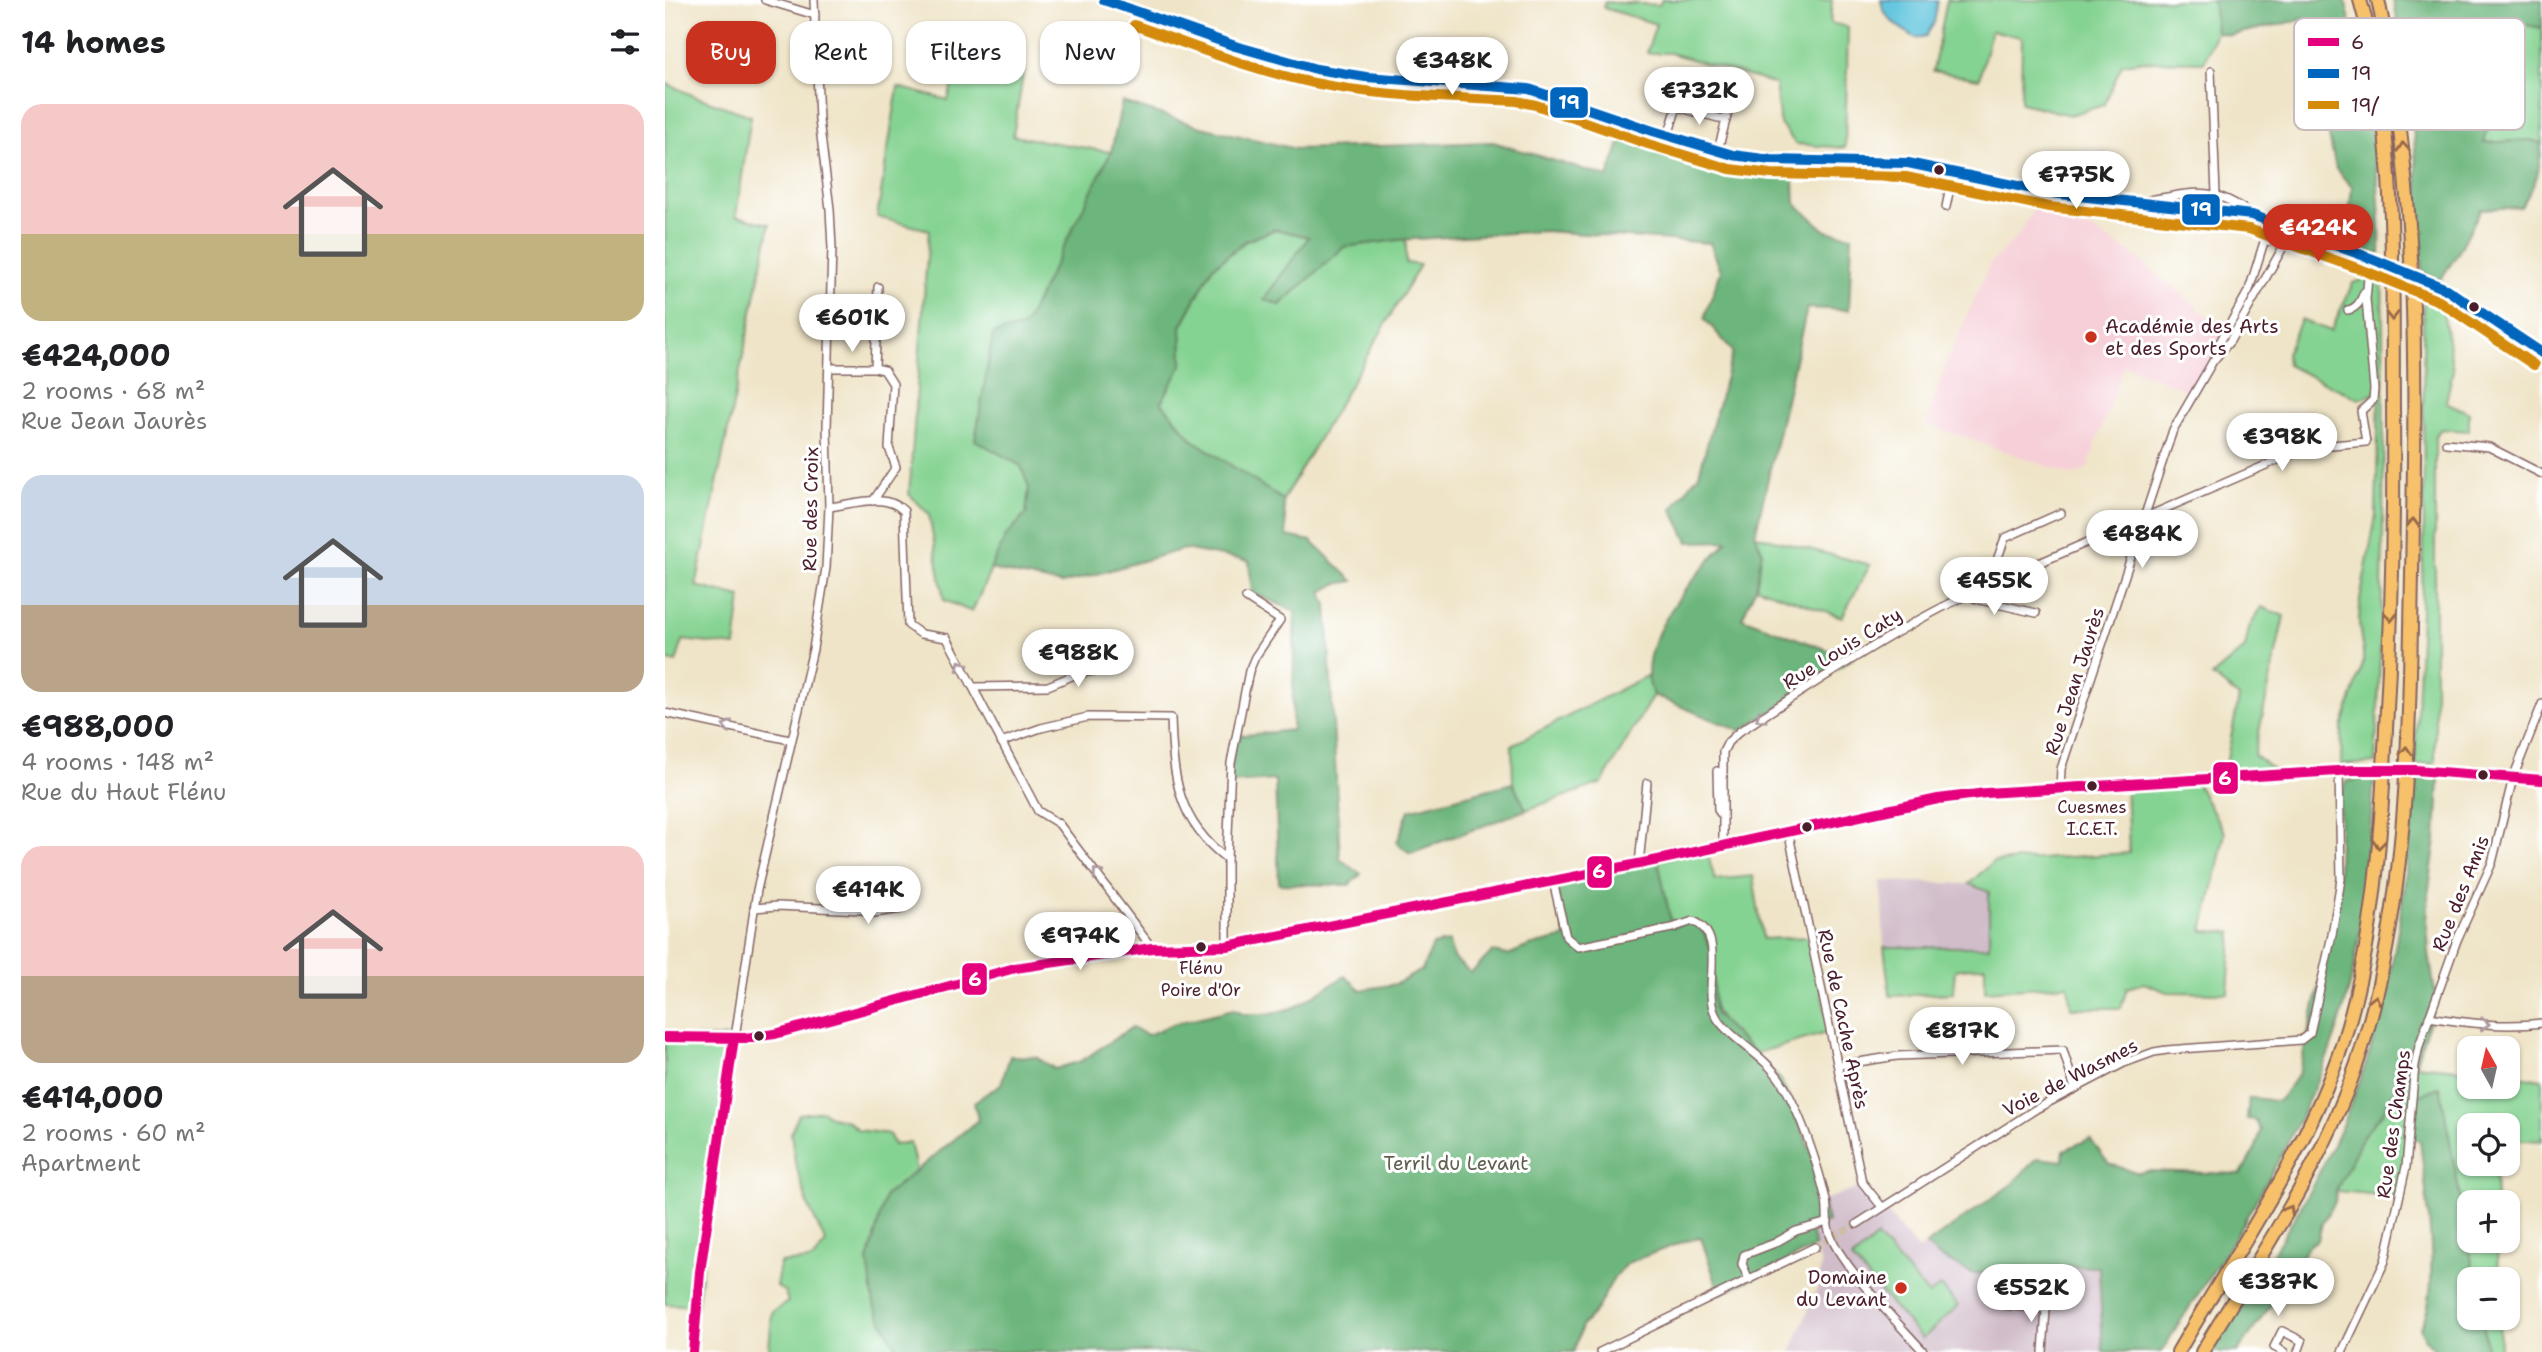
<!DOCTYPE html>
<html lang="en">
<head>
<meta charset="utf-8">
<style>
	:root { --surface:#fff; --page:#f2f2f2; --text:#202124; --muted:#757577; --accent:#c8321e }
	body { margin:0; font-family:"Shantell Sans",sans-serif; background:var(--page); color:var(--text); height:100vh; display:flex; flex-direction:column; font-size:26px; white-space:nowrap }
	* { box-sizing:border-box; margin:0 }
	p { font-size:23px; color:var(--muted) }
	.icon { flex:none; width:38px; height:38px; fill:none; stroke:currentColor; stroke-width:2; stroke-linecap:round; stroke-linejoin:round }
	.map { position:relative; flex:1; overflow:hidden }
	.side { display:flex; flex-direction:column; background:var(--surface); width:665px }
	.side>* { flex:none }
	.guide { position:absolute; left:21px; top:21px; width:665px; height:63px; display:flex; gap:14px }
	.needle { width:46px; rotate:352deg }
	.fabs { position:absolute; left:1792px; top:1036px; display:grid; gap:14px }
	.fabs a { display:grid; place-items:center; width:63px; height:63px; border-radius:14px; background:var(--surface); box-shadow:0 2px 5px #0004; font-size:35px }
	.price { position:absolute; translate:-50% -60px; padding:0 16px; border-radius:24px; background:#fff; color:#222; font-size:23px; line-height:46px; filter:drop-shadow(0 2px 4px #0008) }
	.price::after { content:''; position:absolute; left:50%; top:42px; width:21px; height:16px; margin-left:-10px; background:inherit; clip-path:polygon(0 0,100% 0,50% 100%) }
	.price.current { background:var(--accent); color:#fff }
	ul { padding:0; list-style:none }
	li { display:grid; align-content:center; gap:14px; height:371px; padding:0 21px }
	li span { display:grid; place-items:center; height:217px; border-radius:21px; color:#555 }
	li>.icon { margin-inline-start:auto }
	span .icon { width:126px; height:126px; fill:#fffc; stroke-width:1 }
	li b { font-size:30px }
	h2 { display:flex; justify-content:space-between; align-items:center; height:84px; padding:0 21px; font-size:30px }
	.chip { padding:0 24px; border-radius:21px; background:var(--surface); box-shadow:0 2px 5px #0004; font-size:24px; line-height:63px }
	.chip.current { background:var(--accent); color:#fff }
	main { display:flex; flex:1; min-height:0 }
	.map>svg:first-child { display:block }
</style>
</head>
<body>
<main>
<section class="side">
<h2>14 homes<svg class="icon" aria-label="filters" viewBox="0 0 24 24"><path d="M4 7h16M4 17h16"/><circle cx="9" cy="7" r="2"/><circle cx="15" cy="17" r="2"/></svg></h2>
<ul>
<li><span style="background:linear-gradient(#f6c9c9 60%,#c2b280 0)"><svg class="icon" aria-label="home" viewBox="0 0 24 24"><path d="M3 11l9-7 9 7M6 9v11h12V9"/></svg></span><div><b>€424,000</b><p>2 rooms · 68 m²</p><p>Rue Jean Jaurès</p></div></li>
<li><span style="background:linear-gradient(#c9d6e8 60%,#b9a48a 0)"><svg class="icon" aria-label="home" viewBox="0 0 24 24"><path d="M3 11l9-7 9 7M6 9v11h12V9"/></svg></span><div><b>€988,000</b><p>4 rooms · 148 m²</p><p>Rue du Haut Flénu</p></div></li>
<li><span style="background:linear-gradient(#f6c9c9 60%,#b9a48a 0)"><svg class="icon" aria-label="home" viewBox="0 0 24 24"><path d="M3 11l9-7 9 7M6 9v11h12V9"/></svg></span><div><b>€414,000</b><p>2 rooms · 60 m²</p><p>Apartment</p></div></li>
</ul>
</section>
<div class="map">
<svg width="1877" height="1352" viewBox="0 0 1877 1352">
	<rect width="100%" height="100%" fill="#fff"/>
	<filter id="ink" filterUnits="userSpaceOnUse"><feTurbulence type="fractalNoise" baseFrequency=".0143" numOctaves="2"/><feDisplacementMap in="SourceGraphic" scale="14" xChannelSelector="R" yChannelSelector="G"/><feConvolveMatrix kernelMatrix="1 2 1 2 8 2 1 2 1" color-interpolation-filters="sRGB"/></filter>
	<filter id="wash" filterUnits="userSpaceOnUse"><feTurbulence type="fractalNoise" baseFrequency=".00686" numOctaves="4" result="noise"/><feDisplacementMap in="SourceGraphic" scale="28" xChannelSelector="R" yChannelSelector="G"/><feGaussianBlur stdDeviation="1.57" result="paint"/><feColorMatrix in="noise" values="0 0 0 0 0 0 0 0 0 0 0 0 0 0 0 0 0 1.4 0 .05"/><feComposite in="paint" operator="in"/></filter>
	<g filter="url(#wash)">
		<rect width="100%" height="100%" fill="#efe4c7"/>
		<path fill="#f6cfd8" d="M1374,199L1468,254L1562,332L1554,352L1529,394L1459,365L1422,469L1408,475L1261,424L1281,363L1325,263L1353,236Z"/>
		<g fill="#d1bdca">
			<path d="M1216,881L1304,884L1324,891V947H1219Z"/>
			<path d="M1197,1182L1253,1250L1261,1245L1273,1256L1372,1275L1396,1266L1434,1267L1438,1352H1126L1152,1289L1156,1264L1144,1228L1161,1199L1189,1190Z"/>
		</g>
		<g fill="#85d392" stroke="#68795e" stroke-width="2">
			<path d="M997,0H1167L1165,23L1183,27L1180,148L1131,144L1115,124L1110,84L1005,53H982L991,24L939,8L940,2L994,5Z"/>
			<path d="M1282,0H1548L1551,32L1539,62L1479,61L1457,64L1439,105L1405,115L1356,103L1357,37L1326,31L1314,79L1268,71Z"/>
			<path d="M1838,20L1877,28V146L1876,143L1866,140L1819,143L1806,23Z"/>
			<path d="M296,51L360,63L348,136L446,152L357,466L364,488L361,514L341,536L307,612L279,600L264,514L244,494L264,230L212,217L233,87L283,100Z"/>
			<path d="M0,83L29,96L86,116L71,216L105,224L31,586L76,597L70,646L18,640L11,662L0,659Z"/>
			<path d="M611,229L644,237L600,299L614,305L678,247L741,239V263L755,265L618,500L528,440L496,402L517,365L516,327L547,268L581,241Z"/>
			<path d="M1717,272C1720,436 1720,600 1710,763L1676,765L1677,728L1699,661L1694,623L1695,600L1711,516L1714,392L1694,399L1622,365L1621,354L1636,320L1666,331L1688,283Z"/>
			<path d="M1758,287L1775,293L1788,370L1781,402L1804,413V431L1776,429L1770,436V763L1750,765L1759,537Z"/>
			<path d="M1090,535L1205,565L1177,617L1091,587L1097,551Z"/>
			<path d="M1596,607L1619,616L1589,755L1616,775L1558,779L1574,697L1547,676L1580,648L1584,628Z"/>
			<path d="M983,675L988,695L937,783L861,810L848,783L847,745Z"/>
			<path d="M1530,781L1560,833L1538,931L1567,932L1563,993L1502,992L1479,983L1462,988L1456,1008H1406L1403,985L1320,991V966L1290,970L1288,993L1225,996L1219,947H1324V892L1304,884L1328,862L1464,853L1461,785Z"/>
			<path d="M1042,852L1050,880L1088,876L1098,939L1145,937L1165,1032L1092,1053L1060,1028L1007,928L993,860Z"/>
			<path d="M0,1037L69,1038L32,1306L0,1304Z"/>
			<path d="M1750,1065L1804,1070V1087H1843V1075L1877,1079V1141L1843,1139V1125H1804V1164H1830L1831,1202H1804V1241H1832L1833,1279H1810L1775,1087L1747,1099L1735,1197L1671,1191L1699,1134L1717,1114L1728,1091Z"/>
			<path d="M158,1111L166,1117L183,1121L193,1130L224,1134L229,1145L245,1142L251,1170L220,1196L227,1340L236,1352H106L104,1349L107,1312L123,1302L120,1292L111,1286L115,1263L147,1260L161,1243L143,1205L130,1162L126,1132L134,1114Z"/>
			<path d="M1212,1237L1264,1295L1276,1286L1293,1306L1257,1339L1187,1259Z"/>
			<path d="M1817,1318H1834L1835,1352H1823Z"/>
		</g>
		<g fill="#6cb57c" stroke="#5b6a54" stroke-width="2">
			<path d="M1548,0H1680C1701,83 1717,169 1715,255L1701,251L1681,240L1687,187L1671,169L1640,19L1565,35L1551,32Z"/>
			<path d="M1728,0H1877V28L1838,20L1806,23L1827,113L1819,143L1866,140L1876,143C1877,168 1869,187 1856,207L1816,209L1792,255L1775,280L1757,272C1752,181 1750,89 1728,0Z"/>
			<path d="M457,102L536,127L631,149L828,142L943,177L963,122L1068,155L1128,161L1130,203L1161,231L1187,236L1184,310L1142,308L1090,535L1097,551L1091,587L1077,618L1187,659L1075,731L988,695C986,689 983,681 983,674C982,628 1033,573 1062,541L1023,542L1007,509L1034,474L1068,351L1039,318L1056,271L1045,243L880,231L733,240L679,247L615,305L599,299L644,237L610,229L580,241L547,268L516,326L517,365L496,402L528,440L618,500L622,536L646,541L688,581L671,584L657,592L662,605L675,859L696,874L684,885L614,884L610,780L564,783L571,736L627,730L630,611L587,593L584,561L519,549L397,584L325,569L341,536L361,514L364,488L356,466L310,440L328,334L359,326L446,152Z"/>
			<path d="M1709,777C1702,869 1699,963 1665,1050C1636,1124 1596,1195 1554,1262C1535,1292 1514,1321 1497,1352H1438L1434,1267L1396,1266L1372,1275L1307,1273L1273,1256L1261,1245L1347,1184L1372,1158L1398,1161L1399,1150L1425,1139L1444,1164L1474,1173L1483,1171L1576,1174L1591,1147L1596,1130L1590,1120L1582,1119L1584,1098C1595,1097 1603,1101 1614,1101L1634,1073L1672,910L1675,797L1682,781Z"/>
			<path d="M1749,778L1774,779L1771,840L1764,888L1762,921L1764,953L1771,1000L1750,1065L1728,1091L1717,1114L1699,1134L1671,1191L1670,1202L1657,1223L1653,1240L1643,1246L1628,1275L1572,1352H1548C1599,1267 1656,1184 1691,1091C1731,987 1741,887 1749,778Z"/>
			<path d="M848,783L861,810L745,853L732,843L744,810Z"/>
			<path d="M993,860L1007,927L1028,921L1035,924L1047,951L1049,1013L1116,1080L1147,1154L1163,1222L1145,1228L1150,1247L1055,1294L1036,1238L1020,1241L962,1263L949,1277L931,1311L917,1326L909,1352H236L227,1340L209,1305L203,1261L220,1196L313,1120L309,1102L336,1084L345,1056L371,1057L390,1069L416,1061L466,1028L483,1035L508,1024L569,1009L580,1014H606L630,1007L680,976L696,990L731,984L757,970L768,945L784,942L788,958L806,973L827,952L843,955L864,946L901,937L888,881Z"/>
			<path d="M1775,1087L1810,1279H1804V1318H1817L1823,1352H1772L1760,1339L1755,1328C1778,1291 1760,1187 1755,1141L1744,1138L1747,1098Z"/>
		</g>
		<path fill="#60c5de" stroke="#557284" stroke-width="2" d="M1216,0H1273L1269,23L1261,36L1251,38C1235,28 1218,19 1216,0Z"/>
	</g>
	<g filter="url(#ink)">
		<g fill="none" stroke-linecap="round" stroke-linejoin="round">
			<path stroke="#cebda8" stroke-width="7" stroke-dasharray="7 3.5" stroke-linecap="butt" d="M1150,1247L1192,1224"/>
			<path stroke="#cebda8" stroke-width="9" stroke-dasharray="9 4.5" stroke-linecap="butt" d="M1714,770H1746"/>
			<defs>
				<g id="minor">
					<path d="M100,0L150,15"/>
					<path d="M1546,71L1551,194"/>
					<path d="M1012,107L1061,120L1053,150"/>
					<path d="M1003,136L1021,77L1024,74L1066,85L1069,88L1061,120"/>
					<path d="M1479,201C1526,193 1547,184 1587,215"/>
					<path d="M1281,207L1288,173"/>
					<path d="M1683,310C1693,308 1696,300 1699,292"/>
					<path d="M1554,352L1555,342L1584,290L1599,242L1609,240L1665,253H1687"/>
					<path d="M164,368H210"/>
					<path d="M1781,443L1824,447L1877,474"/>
					<path d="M208,501L231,467L224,448L228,384L219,370L210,368L213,287"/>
					<path d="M164,507C188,504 221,492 239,511L243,625L256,634L282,638L373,811L394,824L487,948"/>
					<path d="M1323,585L1340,538L1396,513"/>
					<path d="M1306,593L1309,598L1315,600L1371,613"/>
					<path d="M308,687L383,686L414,673L429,671L427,660L416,661L418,672"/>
					<path d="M0,713L125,740"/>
					<path d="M336,742L376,728L423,717L506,718C508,777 512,821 562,859"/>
					<path d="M1052,771L1053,810L1058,817"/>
					<path d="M1395,789L1396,769L1508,430L1548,361L1565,341L1621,242"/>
					<path d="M1123,830L1197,1182L1217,1207"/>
					<path d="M1058,845V752L1063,742L1075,731C1156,679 1235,625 1323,585L1643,447L1701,442L1696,411L1708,400L1709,389L1701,299L1705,258"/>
					<path d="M974,864L982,783"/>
					<path d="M888,881L901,937L913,947L1007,928L1028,921C1063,935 1037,987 1050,1014C1060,1036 1100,1055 1116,1081C1135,1111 1153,1165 1161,1200C1163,1210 1161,1222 1164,1231C1172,1262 1236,1326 1259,1352"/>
					<path d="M89,908L112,906L197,910L209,913L236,909L230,899L209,913"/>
					<path d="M562,946V859L566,763L584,671L590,657L615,620L581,598"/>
					<path d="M1764,1017C1801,1023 1840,1028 1877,1023"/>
					<path d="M1174,1065L1232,1056L1398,1050L1410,1089"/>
					<path d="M1192,1224L1371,1109L1459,1063L1489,1052L1502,1050L1636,1040L1645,1033L1667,935L1676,879L1674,771"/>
					<path d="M1084,1280L1077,1264L1079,1255L1110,1243L1131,1231L1163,1222"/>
					<path d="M1340,1305L1381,1309L1378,1352"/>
					<path d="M28,1352L35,1272L92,890L148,649L161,568L164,507L162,427L167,248L165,209L154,120L149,0"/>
					<path d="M935,1352L1150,1247"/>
					<path d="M1619,1352L1609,1347L1617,1331L1637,1341L1633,1352"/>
					<path d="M1677,1352L1720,1261L1741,1167L1750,1065L1754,1046L1792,940L1827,863L1848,778L1877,704"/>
				</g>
				<g id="tertiary">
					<path d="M439,0L570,46L651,69L701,77L864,89L988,131L1068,155L1106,160L1243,163L1386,193L1587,215L1716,262"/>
					<path d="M1758,279L1781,289L1877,353"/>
					<path d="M1750,770L1877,780"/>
					<path d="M0,1037L80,1038L110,1034L350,968L487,948L562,946L993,860L1273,799L1321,793L1709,770"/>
				</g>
				<g id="motorway">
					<path d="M1513,1352C1572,1250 1641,1155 1678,1042C1710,941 1716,835 1721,729C1727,622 1729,514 1728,406C1727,271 1733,131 1695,0"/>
					<path d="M1537,1352C1596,1254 1663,1158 1697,1048C1744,896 1744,732 1747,574C1751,383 1755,188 1713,0"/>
				</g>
			</defs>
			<use href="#minor" stroke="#846462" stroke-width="10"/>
			<use href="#tertiary" stroke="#846462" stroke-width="12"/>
			<use href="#motorway" stroke="#846462" stroke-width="16"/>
			<use href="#minor" stroke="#fff" stroke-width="7"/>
			<use href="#tertiary" stroke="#fff" stroke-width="9"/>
			<use href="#motorway" stroke="#f7c06b" stroke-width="12"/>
			<defs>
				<g id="bus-1">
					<path d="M0,1037L80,1038L110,1034L350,968L487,948L562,946L993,860L1273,799L1321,793L1688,770H1750L1877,780"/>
					<path d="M28,1352L35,1272L69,1038"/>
				</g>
				<path id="bus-2" d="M439,0L570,46L651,69L701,77L864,89L988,131L1068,155L1106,160L1243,163L1386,193L1587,215L1705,258L1781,289L1877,353"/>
				<path id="bus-3" d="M469,25C528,46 587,70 649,83C716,97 784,97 852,101L871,105L983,144L1065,169L1106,174L1241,177L1384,207L1584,229L1700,271L1774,301L1869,365"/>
			</defs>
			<use href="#bus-1" stroke="#fff" stroke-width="16"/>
			<use href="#bus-2" stroke="#fff" stroke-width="16"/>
			<use href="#bus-3" stroke="#fff" stroke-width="16"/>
			<use href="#bus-1" stroke="#e5007d" stroke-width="10"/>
			<use href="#bus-2" stroke="#0065bd" stroke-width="10"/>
			<use href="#bus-3" stroke="#d48b09" stroke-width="10"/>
		</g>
		<defs><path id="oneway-chevron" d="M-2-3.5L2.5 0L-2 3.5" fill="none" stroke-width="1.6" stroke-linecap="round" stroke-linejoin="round" transform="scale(1.75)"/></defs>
		<g stroke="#986748">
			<use href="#oneway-chevron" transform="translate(1738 147) rotate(-95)"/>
			<use href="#oneway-chevron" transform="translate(1727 316) rotate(90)"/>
			<use href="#oneway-chevron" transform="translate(1748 523) rotate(-89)"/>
			<use href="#oneway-chevron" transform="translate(1726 617) rotate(91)"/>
			<use href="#oneway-chevron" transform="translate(1741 751) rotate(-87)"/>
			<use href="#oneway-chevron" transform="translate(1714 844) rotate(96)"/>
			<use href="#oneway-chevron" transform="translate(1710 1000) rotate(-76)"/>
			<use href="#oneway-chevron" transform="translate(1624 1210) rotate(-60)"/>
		</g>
		<g stroke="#ae9aa0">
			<use href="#oneway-chevron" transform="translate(296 665) rotate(-117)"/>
			<use href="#oneway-chevron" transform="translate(1095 718) rotate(147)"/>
			<use href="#oneway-chevron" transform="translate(62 726) rotate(-168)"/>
			<use href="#oneway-chevron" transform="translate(432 873) rotate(-127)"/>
			<use href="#oneway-chevron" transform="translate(1820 1024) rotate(2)"/>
		</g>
	</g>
	<g fill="#4a1f2b" stroke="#fff" stroke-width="2.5">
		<circle cx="1274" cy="170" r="6"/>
		<circle cx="1809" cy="307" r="6"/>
		<circle cx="1818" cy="775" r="6"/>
		<circle cx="1427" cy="786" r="6"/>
		<circle cx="1142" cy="827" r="6"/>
		<circle cx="536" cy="947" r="6"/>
		<circle cx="94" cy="1036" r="6"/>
	</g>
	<g fill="#c8321e" stroke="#fff" stroke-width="2.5">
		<circle cx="1426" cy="337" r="7"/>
		<circle cx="1236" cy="1288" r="7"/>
	</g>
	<g text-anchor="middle" stroke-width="6" stroke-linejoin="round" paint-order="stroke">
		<g font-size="17" fill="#4a1f2b" stroke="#fff">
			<text x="1427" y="813">Cuesmes<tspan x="1427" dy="22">I.C.E.T.</tspan></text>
			<text x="536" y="974">Flénu<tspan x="536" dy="22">Poire d'Or</tspan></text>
		</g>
		<g font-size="19" fill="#4a1f2b" stroke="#fff" text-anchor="start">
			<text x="1440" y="333">Académie des Arts<tspan x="1440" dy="22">et des Sports</tspan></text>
			<text x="1222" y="1284" text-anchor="end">Domaine<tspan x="1222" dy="22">du Levant</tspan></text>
		</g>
		<g font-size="19" fill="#4a1f2b" stroke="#fff">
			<text transform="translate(145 509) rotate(-89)" y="7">Rue des Croix</text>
			<text transform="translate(1177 648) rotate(-32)" y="7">Rue Louis Caty</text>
			<text transform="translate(1409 681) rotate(-72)" y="7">Rue Jean Jaurès</text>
			<text transform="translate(1795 893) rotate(-68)" y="7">Rue des Amis</text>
			<text transform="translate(1179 1019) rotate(78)" y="7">Rue de Cache Après</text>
			<text transform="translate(1405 1077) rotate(-27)" y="7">Voie de Wasmes</text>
			<text transform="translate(1728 1124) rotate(-82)" y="7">Rue des Champs</text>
		</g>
		<g font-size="19" fill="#5f5e4f" stroke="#fff">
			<text x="791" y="1170">Terril du Levant</text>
		</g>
	</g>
	<rect x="1629" y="18" width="231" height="112" rx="10" fill="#fff" stroke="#c9bcbf" stroke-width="2"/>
	<rect x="1643" y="38" width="31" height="8" fill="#e5007d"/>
	<rect x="1643" y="69" width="31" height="9" fill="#0065bd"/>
	<rect x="1643" y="101" width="31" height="8" fill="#d48b09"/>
	<g font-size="19" fill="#4a1f2b">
		<text x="1686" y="49">6</text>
		<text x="1686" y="80">19</text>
		<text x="1686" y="112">19/</text>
	</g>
	<g stroke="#fff" stroke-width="2.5">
		<rect x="884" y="86" width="40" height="33" rx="7" fill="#0065bd"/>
		<rect x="1516" y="193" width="40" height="33" rx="7" fill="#0065bd"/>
		<rect x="1547" y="761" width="27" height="34" rx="7" fill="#e5007d"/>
		<rect x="921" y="855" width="27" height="34" rx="7" fill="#e5007d"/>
		<rect x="296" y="962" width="27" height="34" rx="7" fill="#e5007d"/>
	</g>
	<g font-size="19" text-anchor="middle" font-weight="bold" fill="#fff">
		<text x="904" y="109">19</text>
		<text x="1536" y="216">19</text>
		<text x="1560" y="785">6</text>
		<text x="934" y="878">6</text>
		<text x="310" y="986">6</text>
	</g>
</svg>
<div class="fabs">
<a><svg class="needle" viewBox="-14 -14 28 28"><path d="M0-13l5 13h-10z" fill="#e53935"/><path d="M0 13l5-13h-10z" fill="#757577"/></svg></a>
<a><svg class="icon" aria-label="locate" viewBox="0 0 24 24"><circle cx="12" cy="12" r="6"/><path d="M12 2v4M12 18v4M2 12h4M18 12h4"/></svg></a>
<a>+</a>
<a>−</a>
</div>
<b class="price" style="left:787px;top:97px">€348K</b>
<b class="price" style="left:1034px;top:127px">€732K</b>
<b class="price" style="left:1411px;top:211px">€775K</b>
<b class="price current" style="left:1653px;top:264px">€424K</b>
<b class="price" style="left:187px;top:354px">€601K</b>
<b class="price" style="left:1617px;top:473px">€398K</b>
<b class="price" style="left:1477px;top:570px">€484K</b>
<b class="price" style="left:1329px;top:617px">€455K</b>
<b class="price" style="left:413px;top:689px">€988K</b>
<b class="price" style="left:203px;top:926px">€414K</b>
<b class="price" style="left:415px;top:972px">€974K</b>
<b class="price" style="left:1297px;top:1067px">€817K</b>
<b class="price" style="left:1613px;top:1318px">€387K</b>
<b class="price" style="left:1366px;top:1324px">€552K</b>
<div class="guide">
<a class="chip current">Buy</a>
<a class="chip">Rent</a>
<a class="chip">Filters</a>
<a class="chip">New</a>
</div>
</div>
</main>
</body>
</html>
